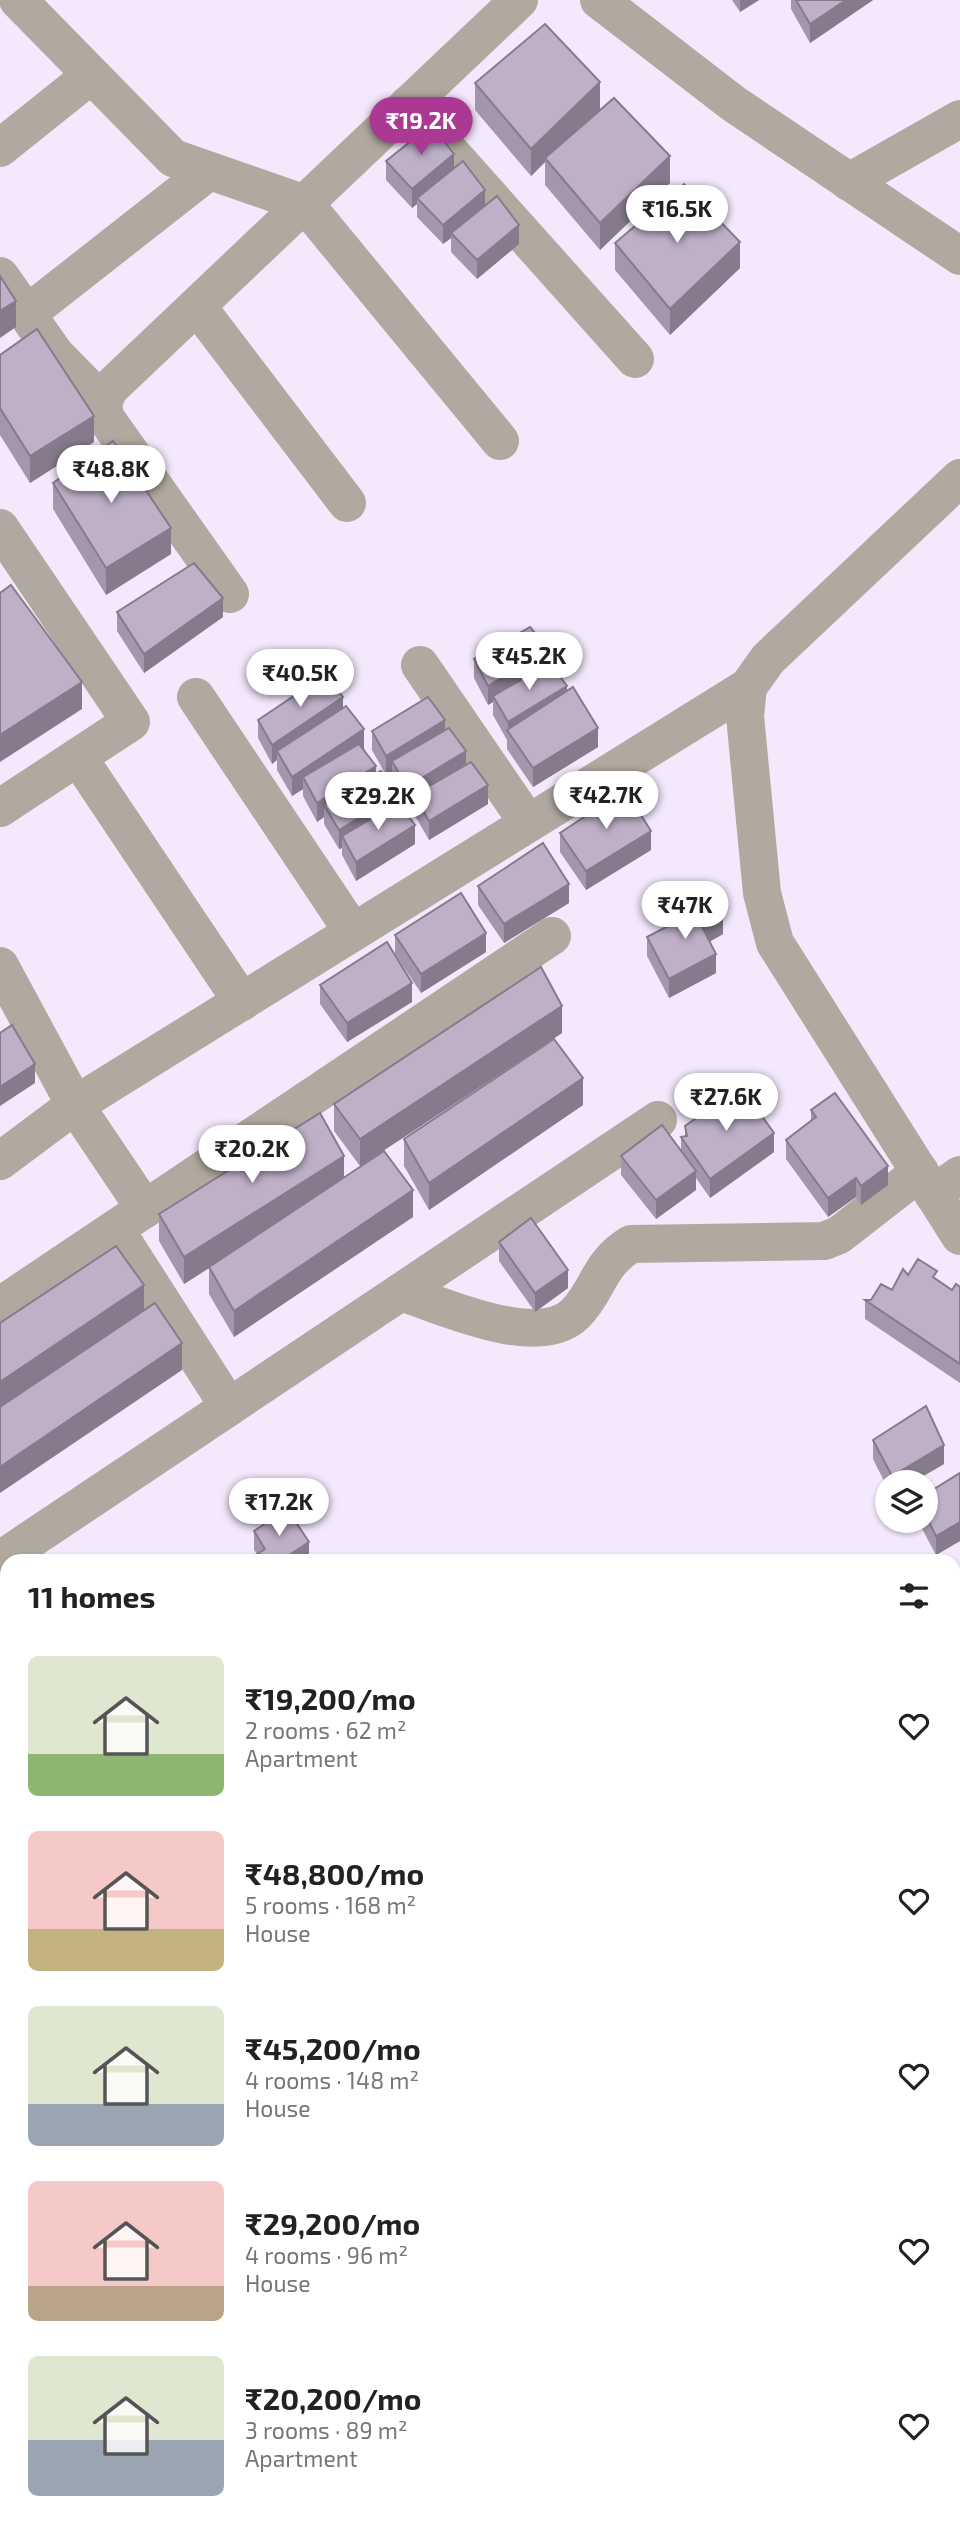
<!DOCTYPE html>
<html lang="en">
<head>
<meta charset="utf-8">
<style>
	:root { --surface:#fff; --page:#f6f6f6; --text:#222; --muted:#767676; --accent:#ab3893 }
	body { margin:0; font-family:"Exo 2",sans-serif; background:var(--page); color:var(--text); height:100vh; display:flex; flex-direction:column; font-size:26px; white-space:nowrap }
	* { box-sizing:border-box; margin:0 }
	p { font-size:23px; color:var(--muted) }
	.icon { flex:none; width:38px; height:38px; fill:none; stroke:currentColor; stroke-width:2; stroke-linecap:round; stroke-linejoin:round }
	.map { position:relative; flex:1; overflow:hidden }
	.side { position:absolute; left:0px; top:1554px; width:961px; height:973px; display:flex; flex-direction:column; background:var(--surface); border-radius:21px 21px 0 0; box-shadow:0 2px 5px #0004 }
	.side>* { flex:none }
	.tools { position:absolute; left:875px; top:1470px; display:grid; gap:14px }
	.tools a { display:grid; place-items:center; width:63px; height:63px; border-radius:50%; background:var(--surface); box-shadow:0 2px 5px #0004; font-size:35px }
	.price { position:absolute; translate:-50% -60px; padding:0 16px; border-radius:24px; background:#fff; color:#222; font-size:23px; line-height:46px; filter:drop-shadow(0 2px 4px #0008) }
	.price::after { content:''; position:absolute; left:50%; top:42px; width:21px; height:16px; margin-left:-10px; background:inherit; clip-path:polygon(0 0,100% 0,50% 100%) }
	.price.selected { background:var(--accent); color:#fff }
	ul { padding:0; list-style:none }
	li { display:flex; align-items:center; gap:21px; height:175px; padding:0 28px }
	li span { display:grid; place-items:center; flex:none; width:196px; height:140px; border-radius:10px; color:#555 }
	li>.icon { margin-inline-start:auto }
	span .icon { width:84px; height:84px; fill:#fffc; stroke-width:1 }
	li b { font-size:30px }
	h2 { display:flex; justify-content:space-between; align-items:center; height:84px; padding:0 28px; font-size:30px }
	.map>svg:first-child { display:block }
</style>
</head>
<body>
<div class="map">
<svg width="960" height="2527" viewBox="0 0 960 2527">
	<rect width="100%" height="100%" fill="#f4e8fc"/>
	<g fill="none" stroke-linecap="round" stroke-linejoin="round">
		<g stroke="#b1a99f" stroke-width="38">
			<path d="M18,0L173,158L305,204L500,441"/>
			<path d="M599,0L734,104L960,256"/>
			<path d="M408,105L635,359"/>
			<path d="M0,148L90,76"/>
			<path d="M849,182L960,119"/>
			<path d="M0,276L55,354L103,403"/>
			<path d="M197,306L347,503"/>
			<path d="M28,313L209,171"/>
			<path d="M960,478L768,659L748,687L745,716L762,893L775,943L960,1236"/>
			<path d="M0,528L131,722L0,808"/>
			<path d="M230,594L105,417L103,403L109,389L519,0"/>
			<path d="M420,665L528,823"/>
			<path d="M196,697L353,932"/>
			<path d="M78,757L242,1002"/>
			<path d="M0,966L75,1105L145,1209"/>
			<path d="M0,1161L75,1105L748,687"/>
			<path d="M933,1194L960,1175"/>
			<path d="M115,1229L229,1407"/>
			<path d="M401,1292C443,1306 538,1350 575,1314C599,1290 597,1265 631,1244L824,1241L839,1235L920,1172"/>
			<path d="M0,1306L552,936"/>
			<path d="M0,1560L658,1120"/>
			<path d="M0,1597L7,1600"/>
			<path d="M0,1712L7,1708"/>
			<path d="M954,1912L960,1908"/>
			<path d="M954,2072L960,2075"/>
			<path d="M0,2169L7,2164"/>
			<path d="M716,2520L720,2527"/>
			<path d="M50,2527L60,2520"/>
		</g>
	</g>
	<g fill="#a497ac">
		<path d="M732,0H759L740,12Z"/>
		<path d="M791,0H873L810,43L791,9Z"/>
		<path d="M475,83L600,109L585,124L670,183L600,250L545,185V162L531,176L475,110Z"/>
		<path d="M386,161L454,168L485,206L519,244L477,279L451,252V238L443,244L417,217V204L412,208L386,180Z"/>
		<path d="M615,243L740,268L670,335L615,270Z"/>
		<path d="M0,355L94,442L30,483L0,435Z"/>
		<path d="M53,483L171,554L106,595L53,509Z"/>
		<path d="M117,612L223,617L144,673L117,631Z"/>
		<path d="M474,659L548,664L567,690L598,747L533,787L507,749V740L493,715V702L488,705L474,678Z"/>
		<path d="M258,720L364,748L376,774L398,804L415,844L356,881L342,855V848L339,849L324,824V817L317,822L303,796V789L292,796L277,770V760L272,764L258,738Z"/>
		<path d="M445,730L488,804L429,840L414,814V802L407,806L392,780V772L386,775L372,750V731Z"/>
		<path d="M560,833L651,850L586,890L560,852Z"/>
		<path d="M478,886L569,903L504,943L478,905Z"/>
		<path d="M723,934L709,942L716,973L669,998L647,956V937Z"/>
		<path d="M395,935L486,952L421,993L395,954Z"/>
		<path d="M320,985L412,1002L347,1042L320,1004Z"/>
		<path d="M562,1033L360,1166L334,1131V1104Z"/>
		<path d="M583,1105L429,1210L404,1166V1139Z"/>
		<path d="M811,1110L888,1185L861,1205L856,1197L828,1217L786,1159V1140L811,1121Z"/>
		<path d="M685,1126L774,1152L710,1198L696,1178V1190L656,1219L621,1175V1156L681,1150V1137L685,1136Z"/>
		<path d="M344,1177L413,1217L234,1337L209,1294V1268L184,1284L159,1241V1214Z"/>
		<path d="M499,1242L568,1288L535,1312L499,1261Z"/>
		<path d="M908,1275L937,1280L952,1290L960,1287V1383L865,1319V1300H871L892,1290Z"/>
		<path d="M873,1440L944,1464L913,1482H887V1487L873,1459Z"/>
		<path d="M960,1473V1541L936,1555L918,1521H926V1494Z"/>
		<path d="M254,1531L309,1561L257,1554L254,1550Z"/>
	</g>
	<g fill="#867b8c">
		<path d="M740,0H759L740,12Z"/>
		<path d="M846,0H873L810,43V24Z"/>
		<path d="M600,82V109L547,160L545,158V162L531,176V149Z"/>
		<path d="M454,154V173L417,198V204L412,208V189Z"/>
		<path d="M670,156V183L600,250V223Z"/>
		<path d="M485,190V209L451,233V238L443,244V225Z"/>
		<path d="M519,225V244L477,279V260Z"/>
		<path d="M740,242V268L670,335V309Z"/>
		<path d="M16,301V327L0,338V311Z"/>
		<path d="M94,416V442L30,483V456Z"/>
		<path d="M171,528V554L106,595V568Z"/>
		<path d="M223,598V617L144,673V654Z"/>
		<path d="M548,649V668L493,696V702L488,705V686Z"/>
		<path d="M82,682V709L0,762V735Z"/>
		<path d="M567,686V705L508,731V722Z"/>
		<path d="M343,697V716L277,751V760L272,764V745Z"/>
		<path d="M445,720V739L392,761V772L386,775V756Z"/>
		<path d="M598,728V747L533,787V768Z"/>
		<path d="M364,729V748L308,786L303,777V789L292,796V777Z"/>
		<path d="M466,751V770L414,795V802L407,806V787Z"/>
		<path d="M376,766V785L324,805V817L317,822V803Z"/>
		<path d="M488,785V804L429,840V821Z"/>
		<path d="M398,794V813L342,836V848L339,849V830Z"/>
		<path d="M415,825V844L356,881V862Z"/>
		<path d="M651,831V850L586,890V871Z"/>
		<path d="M569,884V903L504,943V924Z"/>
		<path d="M723,915V934L702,946V927Z"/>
		<path d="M486,933V952L421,993V974Z"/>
		<path d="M716,954V973L669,998V979Z"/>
		<path d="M412,983V1002L347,1042V1023Z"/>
		<path d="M562,1006V1033L360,1166V1139Z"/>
		<path d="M35,1064V1083L0,1106V1087Z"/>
		<path d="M583,1078V1105L429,1210V1183Z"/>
		<path d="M774,1133V1152L710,1198V1179Z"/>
		<path d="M344,1156V1182L184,1284V1257Z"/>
		<path d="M888,1166V1185L861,1205V1186Z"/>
		<path d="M696,1171V1190L656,1219V1200Z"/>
		<path d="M856,1178V1197L828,1217V1198Z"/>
		<path d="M413,1190V1217L234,1337V1311Z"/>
		<path d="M568,1270V1288L535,1312V1293Z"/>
		<path d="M144,1285V1312L0,1409V1382Z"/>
		<path d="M182,1343V1370L0,1493V1467Z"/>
		<path d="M944,1445V1464L913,1482H892V1476Z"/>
		<path d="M960,1522V1541L936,1555V1536Z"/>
		<path d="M309,1542V1561H280Z"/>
	</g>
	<g fill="#bfb0c8" stroke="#867b8c" stroke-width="2">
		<path d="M796,0H846L810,24Z"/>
		<path d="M545,24L600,82L531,149L475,83Z"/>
		<path d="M614,98L670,156L600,223L545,158Z"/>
		<path d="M431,125L454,154L412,189L386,161Z"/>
		<path d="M463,161L485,190L443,225L417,198Z"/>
		<path d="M684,184L740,242L670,309L615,243Z"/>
		<path d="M497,196L519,225L477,260L451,233Z"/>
		<path d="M0,276L16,301L0,311Z"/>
		<path d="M37,329L94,416L30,456L0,408V355Z"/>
		<path d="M113,441L171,528L106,568L53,483Z"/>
		<path d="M194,563L223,598L144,654L117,612Z"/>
		<path d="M11,585L82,682L0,735V593Z"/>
		<path d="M530,627L548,649L488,686L474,659Z"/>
		<path d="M550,663L567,686L508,722L493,696Z"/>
		<path d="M325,675L343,697L272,745L258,720Z"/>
		<path d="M573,687L598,728L533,768L507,730Z"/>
		<path d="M428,697L445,720L386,756L372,731Z"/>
		<path d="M346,706L364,729L292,777L277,751Z"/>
		<path d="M449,728L466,751L407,787L392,761Z"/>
		<path d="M359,744L376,766L317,803L303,777Z"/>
		<path d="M471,762L488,785L429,821L414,795Z"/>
		<path d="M381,771L398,794L339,830L324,805Z"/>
		<path d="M625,790L651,831L586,871L560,833Z"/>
		<path d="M398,803L415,825L356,862L342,836Z"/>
		<path d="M543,843L569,884L504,924L478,886Z"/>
		<path d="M461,893L486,933L421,974L395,935Z"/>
		<path d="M716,901L723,915L702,927L716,954L669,979L647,937Z"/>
		<path d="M387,942L412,983L347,1023L320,985Z"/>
		<path d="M541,967L562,1006L360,1139L334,1104Z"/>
		<path d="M12,1025L35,1064L0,1087V1033Z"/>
		<path d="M554,1039L583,1078L429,1183L404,1139Z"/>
		<path d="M741,1087L774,1133L710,1179L681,1137L687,1136L685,1126Z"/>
		<path d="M835,1093L888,1166L861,1186L856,1178L828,1198L786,1140L816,1117L811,1110Z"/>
		<path d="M320,1113L344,1156L184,1257L159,1214Z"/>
		<path d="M662,1125L696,1171L656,1200L621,1156Z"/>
		<path d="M384,1151L413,1190L234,1311L209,1267Z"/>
		<path d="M531,1218L568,1270L535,1293L499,1242Z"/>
		<path d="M116,1246L144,1285L0,1382V1323Z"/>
		<path d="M918,1259L937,1271L933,1277L952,1290L956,1284L960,1287V1364L865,1300H871L881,1284L892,1290L903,1269L908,1275Z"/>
		<path d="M155,1303L182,1343L0,1467V1407Z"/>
		<path d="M926,1406L944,1445L892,1476L873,1440Z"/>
		<path d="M960,1473V1522L936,1536L926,1516V1494Z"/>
		<path d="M287,1509L309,1542L280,1561H246L265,1549L254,1531Z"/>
	</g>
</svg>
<div class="tools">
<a><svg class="icon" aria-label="layers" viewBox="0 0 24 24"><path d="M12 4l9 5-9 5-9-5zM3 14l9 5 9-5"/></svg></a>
</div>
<b class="price selected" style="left:421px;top:157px">₹19.2K</b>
<b class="price" style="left:677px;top:245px">₹16.5K</b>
<b class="price" style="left:111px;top:505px">₹48.8K</b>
<b class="price" style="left:529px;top:692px">₹45.2K</b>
<b class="price" style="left:300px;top:709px">₹40.5K</b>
<b class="price" style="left:606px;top:831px">₹42.7K</b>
<b class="price" style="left:378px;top:832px">₹29.2K</b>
<b class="price" style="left:685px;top:941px">₹47K</b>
<b class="price" style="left:726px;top:1133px">₹27.6K</b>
<b class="price" style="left:252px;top:1185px">₹20.2K</b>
<b class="price" style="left:279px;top:1538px">₹17.2K</b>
<section class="side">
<h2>11 homes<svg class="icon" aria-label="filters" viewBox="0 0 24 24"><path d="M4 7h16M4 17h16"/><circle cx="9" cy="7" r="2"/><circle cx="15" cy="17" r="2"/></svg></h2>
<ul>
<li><span style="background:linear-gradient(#dfe7d0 70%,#8fb573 0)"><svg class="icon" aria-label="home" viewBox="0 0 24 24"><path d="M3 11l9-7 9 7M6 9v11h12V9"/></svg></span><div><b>₹19,200/mo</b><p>2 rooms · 62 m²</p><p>Apartment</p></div><svg class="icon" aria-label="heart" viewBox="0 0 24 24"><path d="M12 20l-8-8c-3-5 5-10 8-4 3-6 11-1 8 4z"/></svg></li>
<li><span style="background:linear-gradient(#f6c9c9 70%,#c2b280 0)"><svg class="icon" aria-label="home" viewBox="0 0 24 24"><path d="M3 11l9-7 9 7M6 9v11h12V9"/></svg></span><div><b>₹48,800/mo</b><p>5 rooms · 168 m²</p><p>House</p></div><svg class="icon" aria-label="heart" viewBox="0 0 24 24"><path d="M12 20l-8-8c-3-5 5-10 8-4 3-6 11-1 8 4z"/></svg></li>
<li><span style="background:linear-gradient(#dfe7d0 70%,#9aa5b1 0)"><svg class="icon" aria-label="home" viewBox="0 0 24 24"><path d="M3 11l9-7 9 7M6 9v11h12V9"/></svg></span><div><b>₹45,200/mo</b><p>4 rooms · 148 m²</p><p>House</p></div><svg class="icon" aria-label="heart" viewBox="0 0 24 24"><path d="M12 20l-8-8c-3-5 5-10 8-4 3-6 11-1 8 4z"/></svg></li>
<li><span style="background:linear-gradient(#f6c9c9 75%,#b9a48a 0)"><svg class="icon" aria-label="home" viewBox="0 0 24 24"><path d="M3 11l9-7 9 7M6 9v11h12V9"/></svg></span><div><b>₹29,200/mo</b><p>4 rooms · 96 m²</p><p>House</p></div><svg class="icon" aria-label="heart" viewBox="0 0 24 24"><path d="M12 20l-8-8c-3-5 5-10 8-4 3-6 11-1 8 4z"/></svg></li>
<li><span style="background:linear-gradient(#dfe7d0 60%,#9aa5b1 0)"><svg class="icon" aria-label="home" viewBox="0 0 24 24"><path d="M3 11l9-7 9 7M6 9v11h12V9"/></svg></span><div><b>₹20,200/mo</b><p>3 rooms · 89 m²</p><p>Apartment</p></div><svg class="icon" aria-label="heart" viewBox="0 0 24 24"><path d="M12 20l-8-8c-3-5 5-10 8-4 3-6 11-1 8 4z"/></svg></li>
</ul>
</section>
</div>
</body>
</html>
